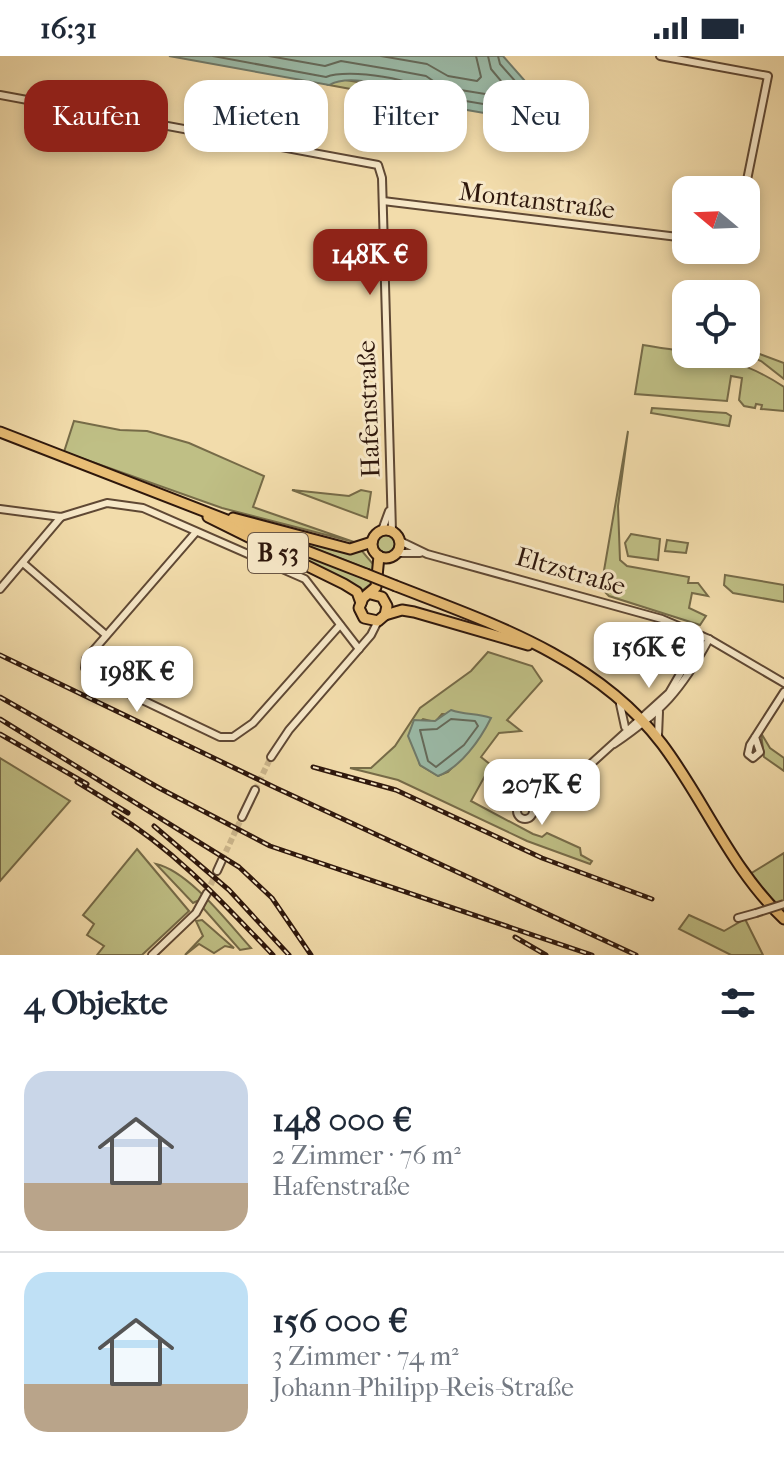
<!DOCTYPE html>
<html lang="de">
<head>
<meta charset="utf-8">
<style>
	:root { --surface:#fff; --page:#f2f2f3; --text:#1f2937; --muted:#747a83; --line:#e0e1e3; --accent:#8f2418 }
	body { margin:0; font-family:"IM FELL French Canon",serif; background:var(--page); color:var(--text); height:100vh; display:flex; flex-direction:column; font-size:30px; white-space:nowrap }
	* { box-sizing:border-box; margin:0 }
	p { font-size:26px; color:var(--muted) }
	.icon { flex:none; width:44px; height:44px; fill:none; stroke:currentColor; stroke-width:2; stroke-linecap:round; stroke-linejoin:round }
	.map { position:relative; height:899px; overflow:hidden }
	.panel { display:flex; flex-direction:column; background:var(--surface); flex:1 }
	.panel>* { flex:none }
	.guide { position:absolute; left:24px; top:24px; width:736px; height:72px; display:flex; gap:16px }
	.needle { width:52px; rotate:289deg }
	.controls { position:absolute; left:672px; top:120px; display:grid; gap:16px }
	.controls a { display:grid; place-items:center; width:88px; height:88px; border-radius:16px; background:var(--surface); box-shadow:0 4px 12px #0003; font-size:40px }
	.price { position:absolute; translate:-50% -68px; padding:0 18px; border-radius:16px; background:#fff; color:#222; font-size:26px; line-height:52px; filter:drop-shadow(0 2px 4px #0008) }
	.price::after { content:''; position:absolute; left:50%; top:48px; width:24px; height:18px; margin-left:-12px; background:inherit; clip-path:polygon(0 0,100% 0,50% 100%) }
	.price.current { background:var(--accent); color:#fff }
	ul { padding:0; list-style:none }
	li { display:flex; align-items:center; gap:24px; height:200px; padding:0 24px }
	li+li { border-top:2px solid var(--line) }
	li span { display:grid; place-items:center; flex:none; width:224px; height:160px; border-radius:24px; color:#555 }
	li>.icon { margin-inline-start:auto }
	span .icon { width:96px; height:96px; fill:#fffc; stroke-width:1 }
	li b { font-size:34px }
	h2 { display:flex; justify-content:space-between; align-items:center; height:96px; padding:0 24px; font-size:34px }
	.chip { padding:0 28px; border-radius:24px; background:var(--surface); box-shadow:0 4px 12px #0003; font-size:28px; line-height:72px }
	.chip.current { background:var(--accent); color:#fff }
	.status { display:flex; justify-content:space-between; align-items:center; height:56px; padding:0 40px; background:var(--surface); direction:ltr }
	.status svg { height:22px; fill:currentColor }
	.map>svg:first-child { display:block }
</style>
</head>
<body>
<div class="status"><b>16:31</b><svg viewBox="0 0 49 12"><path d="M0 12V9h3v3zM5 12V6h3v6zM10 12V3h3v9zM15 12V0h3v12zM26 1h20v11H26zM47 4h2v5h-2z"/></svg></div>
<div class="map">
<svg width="784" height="899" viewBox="0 0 784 899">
	<rect width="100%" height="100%" fill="#f2dcab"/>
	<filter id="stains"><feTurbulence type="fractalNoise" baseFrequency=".0025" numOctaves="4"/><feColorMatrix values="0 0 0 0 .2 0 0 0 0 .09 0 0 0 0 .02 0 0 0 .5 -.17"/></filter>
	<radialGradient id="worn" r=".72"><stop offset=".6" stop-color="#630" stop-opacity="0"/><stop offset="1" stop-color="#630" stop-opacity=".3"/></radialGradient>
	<g fill="#bfbf85" stroke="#766b48" stroke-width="2" fill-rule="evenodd">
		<path d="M340,23L421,37L427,47L329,29Z"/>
		<path d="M643,289C696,298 737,299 784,331V355L761,353L762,349L756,348L755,352L744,350L739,344L742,322L731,320L727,345L635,338Z"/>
		<path d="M746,293L784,307V323L761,305L745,298Z"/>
		<path d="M652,352L726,357L731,360L729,370L651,357Z"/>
		<path d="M74,365L120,374L147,375L189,387L264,420L253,451L354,486L222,452L64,396Z"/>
		<path d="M628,375L618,450L620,504L627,510L689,521L688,527H698L708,540L692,537L689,552L706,560L700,569L609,540L601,532Z"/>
		<path d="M292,434L349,440L361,434L371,436L367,462Z"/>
		<path d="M243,465L349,495H362L373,508V515Z"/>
		<path d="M230,469L363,522L372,527L359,537Z"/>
		<circle cx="385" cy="488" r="10"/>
		<path d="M631,478L660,483L658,504L628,500L625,487Z"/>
		<path d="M667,484L688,487L686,497L665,495Z"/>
		<path d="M725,519L784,529V546L733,537L724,529Z"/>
		<path d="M488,596L532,610L542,625L507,664L521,675L499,677L481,701L491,709L471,745L533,778L542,781L547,777L580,792L581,799L592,805L590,808L527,785L398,724L350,712H371L395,690L420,652L471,615ZM442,658L467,659L477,685L448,716L438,720L420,709L411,675L423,663L435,666Z"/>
		<path d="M761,677L770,692L784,702V715L764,701Z"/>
		<path d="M0,702L70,745L0,825Z"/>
		<path d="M137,793L189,855L142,899H97L104,890L87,879L94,868L83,859Z"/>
		<path d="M784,797V856L750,818Z"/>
		<path d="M156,808C189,815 229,868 251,892L240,894L197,845L193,847Z"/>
		<path d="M689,859L724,875L745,863L763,899H731L679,873Z"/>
		<path d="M202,864L234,892L225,890L214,897L199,888L185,899L203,880L196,865Z"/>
	</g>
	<g fill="#9bbcaa" stroke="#6f7a6b" stroke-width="2">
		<path d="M169,0H503L555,59L542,67L427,47L421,38C395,33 352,16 329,29Z"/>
		<path d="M451,654C465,659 477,657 491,662C480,684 461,711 438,720L420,709L408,680L414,664L435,665Z"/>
	</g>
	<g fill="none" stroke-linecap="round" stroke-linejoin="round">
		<g stroke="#646a5b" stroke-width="2">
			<path d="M213,0L326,21C348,12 420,23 436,40L537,57L538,51L500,8L498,0"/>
			<path d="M269,0L325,10L341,5L394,14L426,20L442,31L510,42L511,37L491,13L488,0"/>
			<path d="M381,0L427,8L448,20L477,25L481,21L476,0"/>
			<path d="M451,663L475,665L478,670L464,689L436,711L428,705L420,674L437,673Z"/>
		</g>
		<g stroke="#cbb58b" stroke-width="6" stroke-dasharray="6 3" stroke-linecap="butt">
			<path d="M255,734L271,701"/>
			<path d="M222,804L242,761"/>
			<path d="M207,837L217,815"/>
		</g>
		<defs>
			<g id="minor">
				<path d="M660,0L768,20L745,134"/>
				<path d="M0,39L378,109L382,122L392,475"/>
				<path d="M383,145L686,182"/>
				<path d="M746,183V193"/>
				<path d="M729,194L737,198L745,194"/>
				<path d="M0,453L61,461L107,447L143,452L305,523L359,593"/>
				<path d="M382,474L389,455"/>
				<path d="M196,476L86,603L85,612L92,620L220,681H233L253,667L340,569"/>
				<path d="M400,485L427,498L662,563L709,583L784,627"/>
				<path d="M397,497H420"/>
				<path d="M23,507L106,579"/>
				<path d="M0,533L61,461"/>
				<path d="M681,571L694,595"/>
				<path d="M620,648L625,671"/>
				<path d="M658,680L659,656"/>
				<path d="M755,681L760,696L753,702L748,698L750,689L784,636"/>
				<path d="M614,688C662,655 681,635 709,583"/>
				<path d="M271,701L289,674L371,579L378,565"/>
				<circle cx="525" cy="755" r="8"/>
				<path d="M533,754H540L669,637L702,580"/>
				<path d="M242,761L255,734"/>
				<path d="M217,815L222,804"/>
				<path d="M738,862L756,857"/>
				<path d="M152,899L196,857L207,837"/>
			</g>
			<g id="primary">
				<path d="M0,376L366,518"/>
				<path d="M208,461L344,528L357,536L361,547"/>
				<path d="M233,462L350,493L372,486"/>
				<circle cx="386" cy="488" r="14"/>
				<path d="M396,530C491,567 597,602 662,688C705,745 731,813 784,863"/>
				<path d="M371,538L382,541L387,550L385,559L378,565L364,562L359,552L363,542L376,531L379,500"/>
				<path d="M385,559L402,554L414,556L528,589"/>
			</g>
		</defs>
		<use href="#minor" stroke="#5f4834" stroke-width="10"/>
		<use href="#primary" stroke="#2e170c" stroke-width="13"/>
		<use href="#minor" stroke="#f7e8c8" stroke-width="6"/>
		<use href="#primary" stroke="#e9be76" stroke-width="9"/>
		<defs>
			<g id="rail">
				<path d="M0,599L276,732L636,899"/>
				<path d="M0,641L161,733L270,790L592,899"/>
				<path d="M0,663L239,811L272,842L311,899"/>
				<path d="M0,678L87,728"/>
				<path d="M313,711L396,734L542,802L652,843"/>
				<path d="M77,726L128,757"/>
				<path d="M114,757C176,795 223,847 273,899"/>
				<path d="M154,770L229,834L289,899"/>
				<path d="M515,881L546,899"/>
			</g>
		</defs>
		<use href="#rail" stroke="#2e170c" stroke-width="5"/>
		<use href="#rail" stroke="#f7e8c8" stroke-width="2" stroke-dasharray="6" stroke-linecap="butt"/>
		<defs>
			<path id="minor-bridge" d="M756,857L784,848"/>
			<path id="primary-bridge" d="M366,518L396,530"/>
		</defs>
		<use href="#minor-bridge" stroke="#5f4834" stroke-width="10" stroke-linecap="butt"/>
		<use href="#primary-bridge" stroke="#2e170c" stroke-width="13" stroke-linecap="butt"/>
		<use href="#minor-bridge" stroke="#f7e8c8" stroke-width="6"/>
		<use href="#primary-bridge" stroke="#e9be76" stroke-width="9"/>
	</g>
	<g text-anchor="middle" stroke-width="6" stroke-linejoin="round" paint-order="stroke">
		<rect fill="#f7e8c8" stroke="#6a5644" stroke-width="2" x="248" y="477" width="60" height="40" rx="6"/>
		<g font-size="24" font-weight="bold" fill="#2e170c">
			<text x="278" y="505">B 53</text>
		</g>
		<g font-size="26" fill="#2e170c" stroke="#f7e8c8">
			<text transform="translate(537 144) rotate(7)" y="9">Montanstraße</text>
			<text transform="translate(368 353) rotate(-92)" y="9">Hafenstraße</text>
			<text transform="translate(571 515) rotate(16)" y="9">Eltzstraße</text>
		</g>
	</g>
	<rect width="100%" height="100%" filter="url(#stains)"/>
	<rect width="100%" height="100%" fill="url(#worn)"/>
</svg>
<div class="controls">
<a><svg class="needle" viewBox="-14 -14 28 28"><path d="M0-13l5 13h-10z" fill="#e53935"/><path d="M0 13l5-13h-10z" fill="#747a83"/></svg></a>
<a><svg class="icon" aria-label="locate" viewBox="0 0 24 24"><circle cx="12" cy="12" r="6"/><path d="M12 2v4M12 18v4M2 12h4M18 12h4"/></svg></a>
</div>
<b class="price current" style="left:370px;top:241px">148K €</b>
<b class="price" style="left:649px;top:634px">156K €</b>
<b class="price" style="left:137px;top:658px">198K €</b>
<b class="price" style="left:542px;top:771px">207K €</b>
<div class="guide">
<a class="chip current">Kaufen</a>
<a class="chip">Mieten</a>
<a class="chip">Filter</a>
<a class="chip">Neu</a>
</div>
</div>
<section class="panel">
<h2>4 Objekte<svg class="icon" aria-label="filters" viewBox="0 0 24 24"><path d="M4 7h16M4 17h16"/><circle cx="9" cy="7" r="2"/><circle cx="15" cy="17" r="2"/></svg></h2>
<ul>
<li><span style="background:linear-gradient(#c9d6e8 70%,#b9a48a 0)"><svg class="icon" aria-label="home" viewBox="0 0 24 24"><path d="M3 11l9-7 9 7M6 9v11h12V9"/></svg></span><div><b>148 000 €</b><p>2 Zimmer · 76 m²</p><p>Hafenstraße</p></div></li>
<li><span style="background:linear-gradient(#bfe0f5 70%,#b9a48a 0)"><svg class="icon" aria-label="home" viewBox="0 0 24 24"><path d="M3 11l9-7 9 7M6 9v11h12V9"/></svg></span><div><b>156 000 €</b><p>3 Zimmer · 74 m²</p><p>Johann-Philipp-Reis-Straße</p></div></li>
</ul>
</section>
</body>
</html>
